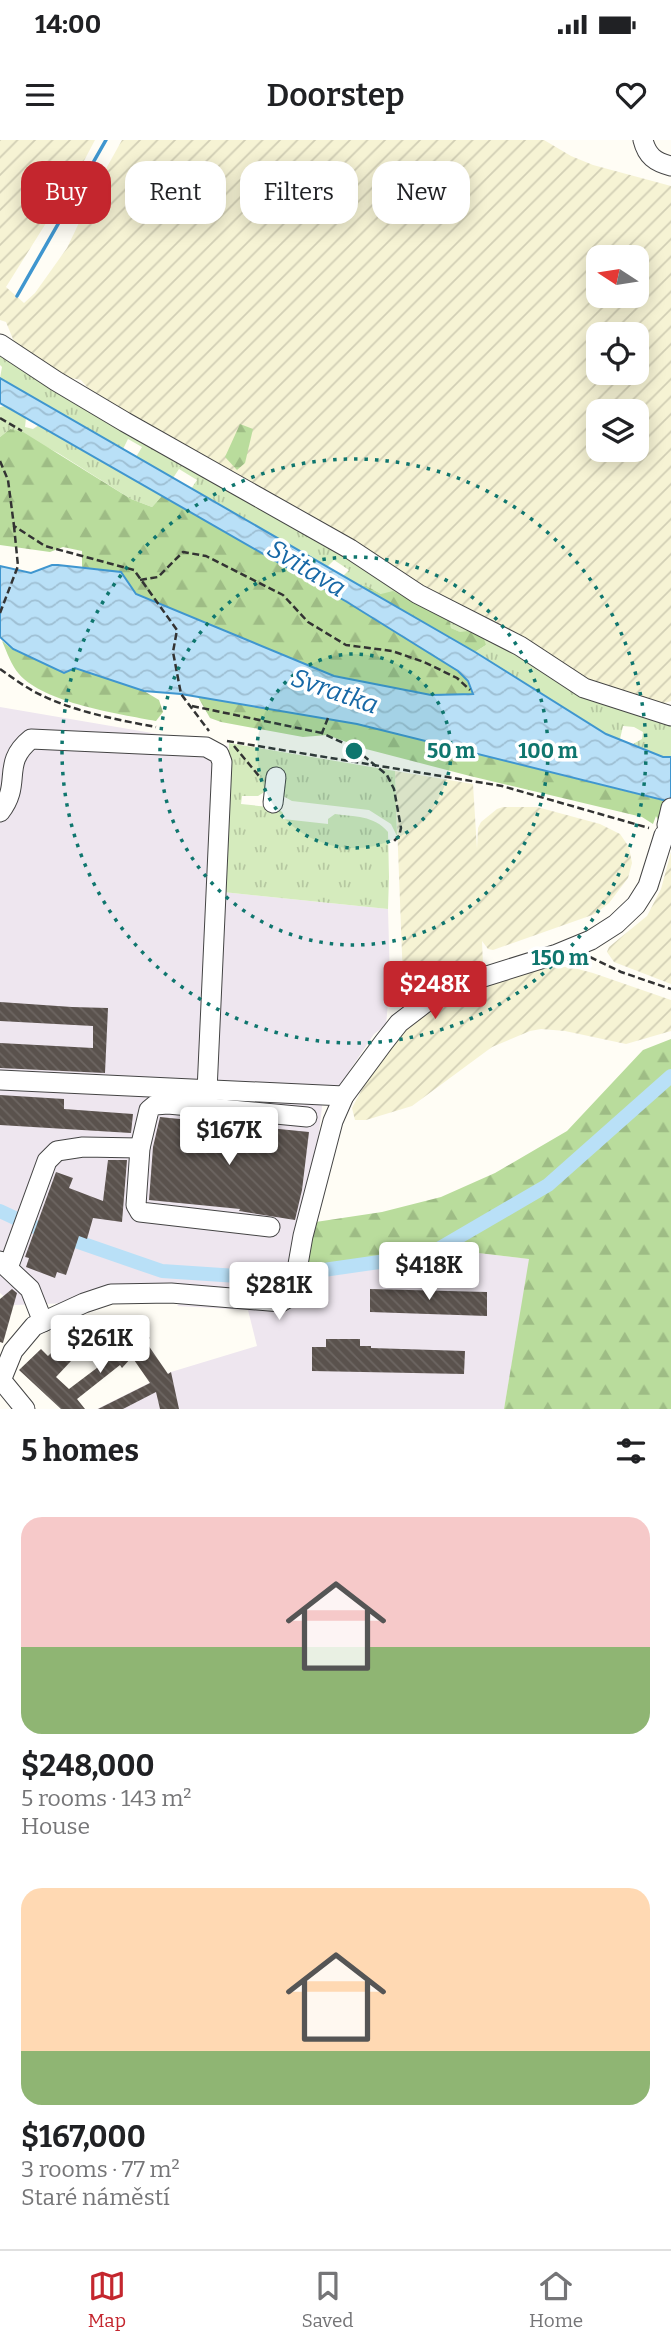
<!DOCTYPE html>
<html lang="en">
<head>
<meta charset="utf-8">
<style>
	:root { --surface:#fff; --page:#f2f2f2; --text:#202124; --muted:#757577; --line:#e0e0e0; --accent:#c4262e }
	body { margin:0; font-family:Bitter,serif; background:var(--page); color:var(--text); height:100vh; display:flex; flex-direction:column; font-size:26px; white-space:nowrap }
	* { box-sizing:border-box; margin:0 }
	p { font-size:23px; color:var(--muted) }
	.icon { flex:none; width:38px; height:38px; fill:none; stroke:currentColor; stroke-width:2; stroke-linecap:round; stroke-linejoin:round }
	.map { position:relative; height:1269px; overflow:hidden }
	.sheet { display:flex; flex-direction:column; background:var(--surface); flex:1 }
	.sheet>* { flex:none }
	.banner { position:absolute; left:21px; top:21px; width:630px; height:63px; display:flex; gap:14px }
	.needle { width:46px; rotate:282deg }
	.controls { position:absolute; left:586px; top:105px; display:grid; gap:14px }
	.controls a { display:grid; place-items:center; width:63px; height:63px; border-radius:14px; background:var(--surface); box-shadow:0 4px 18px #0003; font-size:35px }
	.price { position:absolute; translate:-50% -60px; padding:0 16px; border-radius:7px; background:#fff; color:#222; font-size:23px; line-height:46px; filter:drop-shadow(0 2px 4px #0008) }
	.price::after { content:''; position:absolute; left:50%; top:42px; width:21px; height:16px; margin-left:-10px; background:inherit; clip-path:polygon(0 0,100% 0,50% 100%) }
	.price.current { background:var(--accent); color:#fff }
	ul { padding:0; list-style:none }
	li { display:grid; align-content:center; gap:14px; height:371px; padding:0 21px }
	li span { display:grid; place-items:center; height:217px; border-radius:21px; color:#555 }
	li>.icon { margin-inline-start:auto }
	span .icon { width:126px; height:126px; fill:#fffc; stroke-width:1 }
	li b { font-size:30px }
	h2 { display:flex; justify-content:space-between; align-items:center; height:84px; padding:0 21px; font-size:30px }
	.chip { padding:0 24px; border-radius:21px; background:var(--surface); box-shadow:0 4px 18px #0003; font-size:24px; line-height:63px }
	.chip.current { background:var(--accent); color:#fff }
	.status { display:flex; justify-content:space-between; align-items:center; height:49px; padding:0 35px; background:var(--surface); direction:ltr }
	.status svg { height:19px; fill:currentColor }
	header { display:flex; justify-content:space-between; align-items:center; height:91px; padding:0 21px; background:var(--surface); font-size:32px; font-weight:600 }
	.tab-bar { display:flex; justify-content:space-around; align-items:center; height:98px; border-top:2px solid var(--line); background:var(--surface); font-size:19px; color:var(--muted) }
	.tab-bar a { display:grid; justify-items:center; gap:4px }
	.tab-bar .current { color:var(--accent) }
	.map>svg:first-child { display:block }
</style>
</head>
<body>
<div class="status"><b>14:00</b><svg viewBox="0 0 49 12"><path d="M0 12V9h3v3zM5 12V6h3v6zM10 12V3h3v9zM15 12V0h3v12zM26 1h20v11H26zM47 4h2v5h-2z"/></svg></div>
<header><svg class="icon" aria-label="menu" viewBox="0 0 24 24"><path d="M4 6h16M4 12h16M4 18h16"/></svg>Doorstep<svg class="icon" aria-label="heart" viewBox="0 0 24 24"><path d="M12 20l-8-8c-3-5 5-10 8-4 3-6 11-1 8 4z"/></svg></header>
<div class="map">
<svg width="671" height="1269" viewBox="0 0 671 1269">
	<defs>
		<pattern id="farmland-furrows" width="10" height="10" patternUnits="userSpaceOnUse" patternTransform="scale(1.75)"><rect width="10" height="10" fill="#f6f3d4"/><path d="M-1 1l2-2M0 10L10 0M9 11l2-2" fill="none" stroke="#d2cfb5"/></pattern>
		<pattern id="grass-tufts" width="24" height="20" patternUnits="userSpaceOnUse" patternTransform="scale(1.75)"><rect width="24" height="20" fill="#d5ebbd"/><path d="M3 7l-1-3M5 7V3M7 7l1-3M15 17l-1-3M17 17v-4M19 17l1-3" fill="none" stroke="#b6c8a1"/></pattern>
		<pattern id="forest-firs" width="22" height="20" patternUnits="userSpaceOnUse" patternTransform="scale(1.75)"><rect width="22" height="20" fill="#b9dc9c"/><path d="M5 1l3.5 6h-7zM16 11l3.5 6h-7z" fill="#9ebc85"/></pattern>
		<pattern id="water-waves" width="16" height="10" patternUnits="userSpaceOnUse" patternTransform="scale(1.75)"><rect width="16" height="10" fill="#b9e0f7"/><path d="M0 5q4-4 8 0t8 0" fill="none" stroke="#9ebfd3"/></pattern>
		<pattern id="building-back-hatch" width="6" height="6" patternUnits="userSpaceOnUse" patternTransform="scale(1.75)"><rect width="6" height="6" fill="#5a524d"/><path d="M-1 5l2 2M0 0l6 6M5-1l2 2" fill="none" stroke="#6d6662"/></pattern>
	</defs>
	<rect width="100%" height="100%" fill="#fffdf5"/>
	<path fill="#eee6ef" d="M0,567L228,606L223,752L388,769L390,840L386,885L374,894L338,948L323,958L302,1139L426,1122L453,1110L530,1119L504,1269H97L171,1232L257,1206L248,1170L177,1166L184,1159L14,1165L0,1153Z"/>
	<g fill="url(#farmland-furrows)" fill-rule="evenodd">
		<path d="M0,0H95L78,32L6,147L24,163L35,153L67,108L97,45L122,0H544L571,16L593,25L671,46V561L661,564L597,547L94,255L81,240L57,235L17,209L6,182L0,180ZM598,117H637V156H598ZM598,194H637V233H598ZM598,271H637V310H598Z"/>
		<path d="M395,631L473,644L477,709L478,688L481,682L497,669L503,667H537L600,684L620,694L629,707L632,723L628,738L609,763L595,774L493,810L488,809L482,801L483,825L436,844L407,867L404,866Z"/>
		<path d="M671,712V844L614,822L607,812L609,807L647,776L661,749Z"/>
		<path d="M544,827H570L593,833L671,860V891L626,904L565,891L541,889L530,891L492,907L412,966L366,980H355L352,968L373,929L404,892L426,873L467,851Z"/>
	</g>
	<g fill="url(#grass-tufts)">
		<path d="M0,208L424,462L671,579V617H663L633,604L642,599L643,592L634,587L623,586L620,599L606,594L475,512L486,505L451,488L450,481L381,454L365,445L362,447L343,436L349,430L334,420L327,427L191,349L197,340L179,329L173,338L136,317L142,307L128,299L123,309L0,238L2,227L0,225Z"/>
		<path d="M5,266L26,278L25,287L33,289L39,285L162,356L152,367L131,359L58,313L10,289L0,297V267Z"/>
		<path d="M229,603L395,631L397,696L391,684L369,670L292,661L283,656L266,651L258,656H242L241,664L278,668L283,673V679L328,684V679L335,674C354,677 374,675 388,692L389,737L388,769L223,752Z"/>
	</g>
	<g fill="url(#forest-firs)">
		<path d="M240,284L253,289L245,323L237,330L225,317Z"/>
		<path d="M10,289L23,292L131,359L152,367L162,356L347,462L458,531L468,541L473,555H431L334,536L136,454L121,432L82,427V411L63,407L50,412L0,405V297Z"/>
		<path d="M365,445L381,454L393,451L450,481L451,488L460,492L469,491L483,496L486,505L475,512L362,447Z"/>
		<path d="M2,501L12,509L64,533L75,528L144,551L159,560L163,572L156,581C119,574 44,563 19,534C11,525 7,512 2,501Z"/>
		<path d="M198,557L357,584L665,661L659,682L656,676L653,684L642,677L470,636L366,609L327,595L303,597L221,582L210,578Z"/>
		<path d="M671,899V1269H504L529,1119L453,1110L426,1122L301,1139L309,1083L382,1072L441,1057L495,1033L567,991L643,910Z"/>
	</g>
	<path fill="url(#water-waves)" stroke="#3f96cf" stroke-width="2" d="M0,238L475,512L606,594L663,617H671V662L357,584L181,554L144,551L75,528L64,533L13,509L0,497V426L31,433L52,425H58L121,432L136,454L334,536L431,555L473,554L468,541L458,531L347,462L0,263Z"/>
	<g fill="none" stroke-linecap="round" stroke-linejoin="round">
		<path stroke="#3f96cf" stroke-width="3.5" d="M17,156L106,0"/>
		<path stroke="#b9e0f7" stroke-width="14" d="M0,1071L32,1086L162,1131L268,1138L428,1115L548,1045L671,936"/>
	</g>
	<g fill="url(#building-back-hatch)">
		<path d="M0,862L72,867L108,868L105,933L0,928V903L93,908V886L0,881Z"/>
		<path d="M0,955L64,959V969L133,974L131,993L0,985Z"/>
		<path d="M160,977L309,992L302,1050L295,1080L239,1071L240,1069L149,1060L153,1007Z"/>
		<path d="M108,1020H127L122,1082L93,1078L87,1099L79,1096L66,1135L57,1132L55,1138L26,1127L29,1118L25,1117L56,1032L73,1038L69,1048L103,1061Z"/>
		<path d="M12,1149L17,1153L3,1203L0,1202V1159Z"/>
		<path d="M370,1149L487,1152V1176L370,1172Z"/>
		<path d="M76,1193L87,1204L56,1237L69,1249L126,1206V1208L147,1194L150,1198L146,1202L168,1234L171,1232L179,1269H160L156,1252L123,1269H98L150,1243L132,1217L122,1228L120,1225L77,1259L85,1269H61L19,1230L41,1209L48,1216L66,1198L69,1201Z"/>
		<path d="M326,1199H360V1206H371V1208L465,1211L464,1234L312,1231V1207H326Z"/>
	</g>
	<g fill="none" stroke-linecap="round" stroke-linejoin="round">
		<defs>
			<g id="minor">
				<path d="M643,0C647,16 655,22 671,26"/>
				<path d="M0,204L56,241L125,282L350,409L418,454L520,506L584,548L671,576"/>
				<path d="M273,663L276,637"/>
				<path d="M0,672C23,643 0,624 31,599L206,607L219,614L222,622L207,951"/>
				<path d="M667,685L671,668"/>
				<path d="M0,940L344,956"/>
				<path d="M270,1087L140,1072L136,1065L140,1008L149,970L155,965L168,964L307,977"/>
				<path d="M0,1121L30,1149L43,1182"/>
				<path d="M8,1128L47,1021L57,1011L83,1007L140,1008"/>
				<path d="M2,1241L25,1269"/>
				<path d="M0,1243L13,1211L34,1186L84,1163L111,1154L171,1153L281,1162L288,1158L294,1147L303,1096L333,981L344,956L384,902L399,883L442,850L557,814L591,800L616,784L636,765L648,746L664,695"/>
			</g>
		</defs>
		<use href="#minor" stroke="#444" stroke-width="21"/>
		<g stroke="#333" stroke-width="2.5" stroke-dasharray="7 3.5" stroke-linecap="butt">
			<path d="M0,278L22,291"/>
			<path d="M0,321L8,340L14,386L45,406L134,430L177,490L173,512L181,554L209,591"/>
			<path d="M140,440L158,437L183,412L206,416L283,455L308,482L346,505L392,511L424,522L457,538L470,550"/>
			<path d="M0,473L18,426L14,386"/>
			<path d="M0,529C13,538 26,548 41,555C76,572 118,580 156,587"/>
			<path d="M192,566L322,593"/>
			<path d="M328,578L322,593L354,608L387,635L394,649L401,688L399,696L394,701"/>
			<path d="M227,601L502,646L649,688"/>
			<path d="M234,606L259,636"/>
			<path d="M590,817L621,832L671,849"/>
		</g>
		<use href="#minor" stroke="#fff" stroke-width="19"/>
	</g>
	<circle cx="354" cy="611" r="97" fill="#0f766e" fill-opacity=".12"/>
	<g fill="none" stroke="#0f766e" stroke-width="3.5" stroke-dasharray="3.5 7">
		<circle cx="354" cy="611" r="97"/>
		<circle cx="354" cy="611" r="194"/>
		<circle cx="354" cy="611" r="292"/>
	</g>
	<g text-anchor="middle" stroke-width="7" stroke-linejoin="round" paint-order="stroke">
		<g font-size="26" font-style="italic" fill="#1768a6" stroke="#fff">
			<text transform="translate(307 428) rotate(31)" y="9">Svitava</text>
			<text transform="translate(335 551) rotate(19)" y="9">Svratka</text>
		</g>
	</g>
	<circle cx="354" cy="611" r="10" fill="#0f766e" stroke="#fff" stroke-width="3.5"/>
	<g font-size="21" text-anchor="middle" font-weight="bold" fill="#0f766e" stroke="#fff" stroke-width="7" stroke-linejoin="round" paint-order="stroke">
		<text x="451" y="618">50 m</text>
		<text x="548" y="618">100 m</text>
		<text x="560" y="825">150 m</text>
	</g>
</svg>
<div class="controls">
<a><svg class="needle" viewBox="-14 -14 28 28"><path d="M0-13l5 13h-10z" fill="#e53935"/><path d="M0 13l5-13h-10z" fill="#757577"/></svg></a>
<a><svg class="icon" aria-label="locate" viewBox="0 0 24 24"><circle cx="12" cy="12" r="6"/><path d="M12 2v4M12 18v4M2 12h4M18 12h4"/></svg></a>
<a><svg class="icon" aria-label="layers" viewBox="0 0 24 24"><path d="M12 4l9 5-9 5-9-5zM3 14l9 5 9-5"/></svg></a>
</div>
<b class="price current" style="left:435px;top:881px">$248K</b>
<b class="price" style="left:229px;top:1027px">$167K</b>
<b class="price" style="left:429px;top:1162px">$418K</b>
<b class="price" style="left:279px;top:1182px">$281K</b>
<b class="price" style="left:100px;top:1235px">$261K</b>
<div class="banner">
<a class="chip current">Buy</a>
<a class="chip">Rent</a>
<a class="chip">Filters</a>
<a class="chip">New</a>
</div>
</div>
<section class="sheet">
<h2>5 homes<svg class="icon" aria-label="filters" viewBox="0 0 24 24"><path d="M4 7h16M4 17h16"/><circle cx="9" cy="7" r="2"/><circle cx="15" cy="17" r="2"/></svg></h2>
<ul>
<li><span style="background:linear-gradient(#f6c9c9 60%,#8fb573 0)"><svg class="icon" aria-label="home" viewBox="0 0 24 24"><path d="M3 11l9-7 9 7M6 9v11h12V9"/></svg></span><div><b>$248,000</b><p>5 rooms · 143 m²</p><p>House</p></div></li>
<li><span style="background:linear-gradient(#ffd9b3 75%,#8fb573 0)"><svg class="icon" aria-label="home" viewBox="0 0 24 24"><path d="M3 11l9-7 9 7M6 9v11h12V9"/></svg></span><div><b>$167,000</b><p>3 rooms · 77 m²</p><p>Staré náměstí</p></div></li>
</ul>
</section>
<nav class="tab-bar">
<a class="current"><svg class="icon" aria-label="map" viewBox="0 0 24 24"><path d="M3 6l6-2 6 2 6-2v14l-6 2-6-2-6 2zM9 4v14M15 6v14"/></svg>Map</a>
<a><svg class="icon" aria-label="saved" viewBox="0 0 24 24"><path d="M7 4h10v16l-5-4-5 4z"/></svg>Saved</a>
<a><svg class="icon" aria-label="home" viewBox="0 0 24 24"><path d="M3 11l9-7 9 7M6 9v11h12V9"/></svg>Home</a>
</nav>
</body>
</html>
